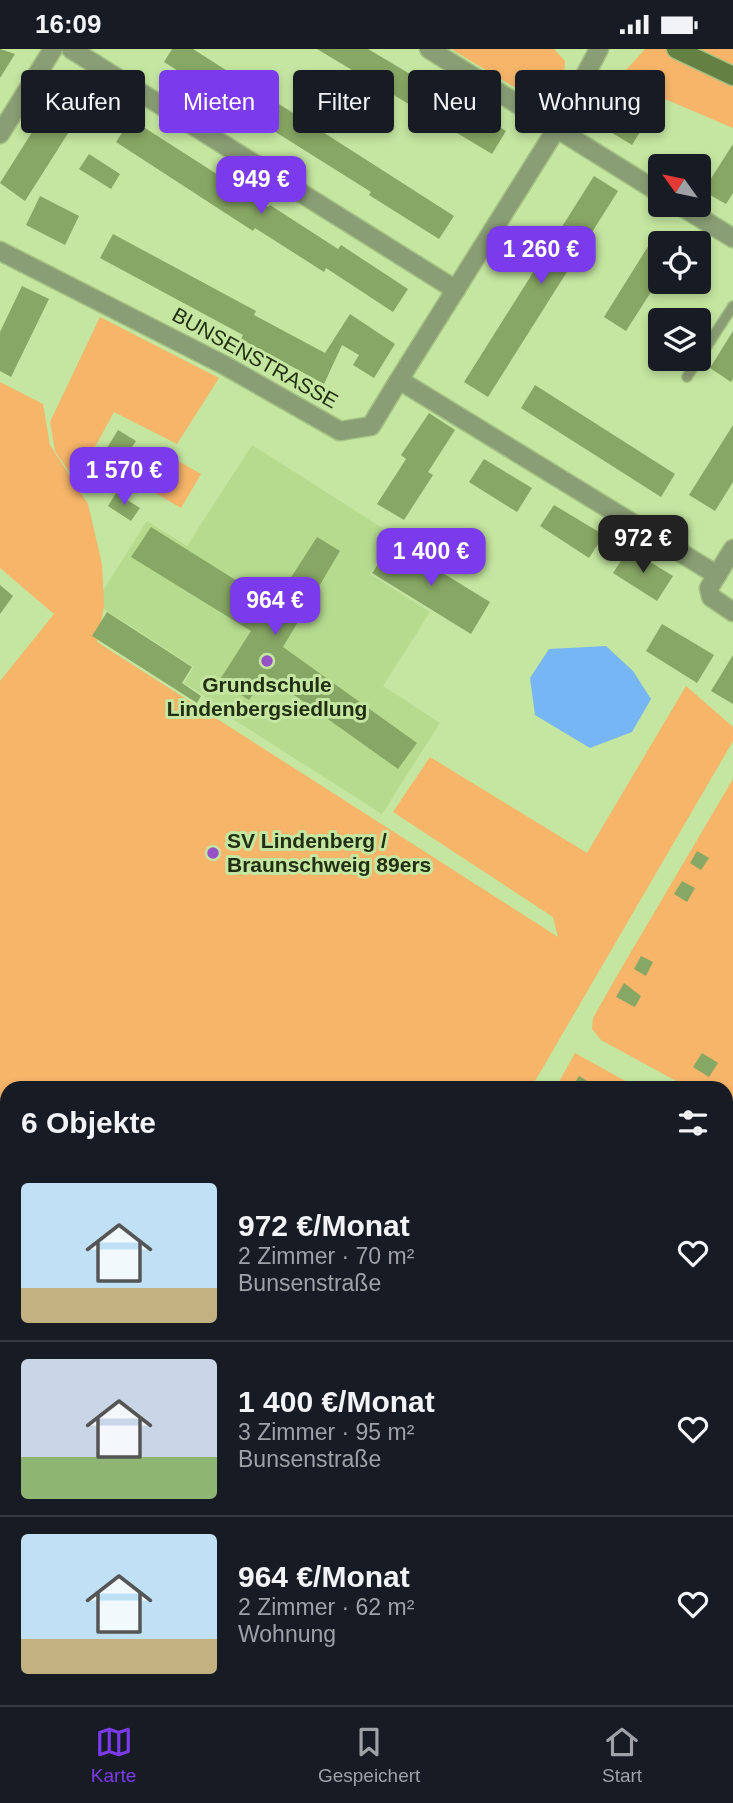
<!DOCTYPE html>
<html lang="de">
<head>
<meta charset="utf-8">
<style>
	:root { --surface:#171b24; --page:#20242c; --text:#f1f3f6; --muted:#9ea1a6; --line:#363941; --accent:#7c3aed }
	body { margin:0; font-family:Arial,sans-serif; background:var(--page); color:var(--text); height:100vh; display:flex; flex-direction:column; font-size:26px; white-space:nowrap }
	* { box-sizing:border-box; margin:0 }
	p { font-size:23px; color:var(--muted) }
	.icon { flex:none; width:38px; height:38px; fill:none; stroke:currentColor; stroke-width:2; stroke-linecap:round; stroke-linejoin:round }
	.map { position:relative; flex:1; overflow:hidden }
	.sheet { position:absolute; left:0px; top:1032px; width:733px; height:625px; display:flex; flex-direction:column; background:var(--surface); border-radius:21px 21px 0 0; box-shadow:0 4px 10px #0003 }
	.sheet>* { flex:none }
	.hud { position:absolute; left:21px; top:21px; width:691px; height:63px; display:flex; gap:14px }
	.needle { width:46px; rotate:303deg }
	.fabs { position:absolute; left:648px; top:105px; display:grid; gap:14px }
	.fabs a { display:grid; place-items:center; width:63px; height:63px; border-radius:7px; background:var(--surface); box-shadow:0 4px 10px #0003; font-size:35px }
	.price { position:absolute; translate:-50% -60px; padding:0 16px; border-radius:14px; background:var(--accent); color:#fff; font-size:23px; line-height:46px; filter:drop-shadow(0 2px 4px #0008) }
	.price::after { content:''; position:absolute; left:50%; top:42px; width:21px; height:16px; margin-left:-10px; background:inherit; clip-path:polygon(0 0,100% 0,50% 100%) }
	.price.selected { background:#222; color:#fff }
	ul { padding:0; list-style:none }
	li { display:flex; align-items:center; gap:21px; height:175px; padding:0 21px }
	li+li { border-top:2px solid var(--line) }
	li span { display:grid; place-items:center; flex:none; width:196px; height:140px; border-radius:7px; color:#555 }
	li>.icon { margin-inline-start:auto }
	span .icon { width:84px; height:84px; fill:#fffc; stroke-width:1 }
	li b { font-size:30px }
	h2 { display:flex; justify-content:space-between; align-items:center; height:84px; padding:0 21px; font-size:30px }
	.chip { padding:0 24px; border-radius:7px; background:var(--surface); box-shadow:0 4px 10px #0003; font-size:24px; line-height:63px }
	.chip.selected { background:var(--accent); color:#fff }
	.status { display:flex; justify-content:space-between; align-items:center; height:49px; padding:0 35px; background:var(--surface); direction:ltr }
	.status svg { height:19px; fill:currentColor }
	.tabs { display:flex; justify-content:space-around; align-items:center; height:98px; border-top:2px solid var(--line); background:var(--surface); font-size:19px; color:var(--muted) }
	.tabs a { display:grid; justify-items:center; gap:4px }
	.tabs .selected { color:var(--accent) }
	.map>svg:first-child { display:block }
</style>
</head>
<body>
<div class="status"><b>16:09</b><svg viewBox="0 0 49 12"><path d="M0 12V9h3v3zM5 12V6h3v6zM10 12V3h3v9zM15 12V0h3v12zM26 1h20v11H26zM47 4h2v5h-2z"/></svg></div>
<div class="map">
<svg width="733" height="1656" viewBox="0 0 733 1656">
	<rect width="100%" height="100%" fill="#c4e6a0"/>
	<path fill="#b6db8f" d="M252,396L395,487L370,525L430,563L383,637L440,674L382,765L203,651L205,647L184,634L194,618L95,554L147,472L187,497Z"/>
	<g fill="#f6b569">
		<path d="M451,0H554L565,12L564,34L549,59Z"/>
		<path d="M645,0H733V79L618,30Z"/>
		<path d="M100,268L219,329L177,395L114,363L76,433L55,402L50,373Z"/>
		<path d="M0,333L43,355L50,396L88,455L102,515L104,558L97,593L558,888L553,868L393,763L430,708L587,804L686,637L733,678V692L531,1039L7,1040V1650H381L383,1656H0V632L54,565L0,519Z"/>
		<path d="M161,402L201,425L181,459L140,435Z"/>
		<path d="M733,730V1064L726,1060V1040L689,1039L601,991L592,980L593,969L618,925Z"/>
		<path d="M575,1004L638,1039L555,1040Z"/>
		<path d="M726,1089L733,1093V1656H420L410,1650H726Z"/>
	</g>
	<path fill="#77b6f4" d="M606,597L633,622L651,650L632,683L590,699L535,666L530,629L549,600Z"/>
	<g fill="#87a764">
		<path d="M0,0L15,5L0,29Z"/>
		<path d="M172,0H193L454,167L439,190L369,146L371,143L164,13Z"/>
		<path d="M317,0H368L506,82L492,105Z"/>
		<path d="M71,28L97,45L76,80L72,78L25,152L0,134L46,61L49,63Z"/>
		<path d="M627,53L650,67L632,96L609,82Z"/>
		<path d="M131,70L268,158L270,156L338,200L341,196L408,240L393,263L326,219L324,223L255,179L253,182L116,93Z"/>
		<path d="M733,95V144L726,155L703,142Z"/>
		<path d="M89,105L120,125L111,140L79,120Z"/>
		<path d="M594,127L618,142L488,348L464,333Z"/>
		<path d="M40,147L79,167L65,196L26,176Z"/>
		<path d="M657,183L676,194H660V229L626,282L604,268Z"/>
		<path d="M113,185L256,262L254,266L325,304L350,265L395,295L374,329L353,316L359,306L342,296L324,335L241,290L243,286L100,209Z"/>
		<path d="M22,237L49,250L11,328L0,322V283Z"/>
		<path d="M733,282V330L731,333L710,319Z"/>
		<path d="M535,336L675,425L661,448L521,359Z"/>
		<path d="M429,364L455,381L428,423L433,426L404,471L377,455L406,410L401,406Z"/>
		<path d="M733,376V433L715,462L689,446Z"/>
		<path d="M118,381L136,392L116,423L99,412Z"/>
		<path d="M484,410L532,439L517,463L469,433Z"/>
		<path d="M116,444L140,459L131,472L108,457Z"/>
		<path d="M554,456L604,486L589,509L540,477Z"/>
		<path d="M151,478L274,555L317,488L340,502L283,598L417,694L398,720L266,626L249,651L219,632L251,582L131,508Z"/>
		<path d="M392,493L490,553L471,585L372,524Z"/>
		<path d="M629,500L673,527L657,552L613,524Z"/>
		<path d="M0,536L13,547L0,565Z"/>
		<path d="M107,563L192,618L182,634L201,647L197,654L92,587Z"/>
		<path d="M662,575L714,606L697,634L646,602Z"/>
		<path d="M733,606V655L711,642Z"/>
		<path d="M697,802L709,809L701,821L690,814Z"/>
		<path d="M682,832L695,839L687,853L674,845Z"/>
		<path d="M641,907L653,913L646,927L634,920Z"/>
		<path d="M624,934L641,947L635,958L616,948Z"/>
		<path d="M702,1004L718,1014L709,1028L693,1018Z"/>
		<path d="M579,1027L589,1033L585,1040H571Z"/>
		<path d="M733,1109V1127L726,1123Z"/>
		<path d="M726,1236L733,1240L726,1255Z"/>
		<path d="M730,1646L733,1648V1656L726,1653Z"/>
		<path d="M522,1650H540L537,1656Z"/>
		<path d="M576,1650H591L594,1652L592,1656H573Z"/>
	</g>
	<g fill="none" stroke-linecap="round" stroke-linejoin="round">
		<defs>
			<path id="service" d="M687,328L733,257"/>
			<g id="minor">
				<path d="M71,0L456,241"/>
				<path d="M429,0L660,144"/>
				<path d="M0,85L53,0"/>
				<path d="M679,156L733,189"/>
				<path d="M0,202L224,316L340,382L371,377L399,331L717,526L733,500"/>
				<path d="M399,331L557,79L599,0"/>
				<path d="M717,526L709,539L711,548L733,563"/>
			</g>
			<path id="secondary" d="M676,0L733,27"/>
		</defs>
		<use href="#service" stroke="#a4c184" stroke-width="12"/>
		<use href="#minor" stroke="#a4c184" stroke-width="21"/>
		<use href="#secondary" stroke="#a4c184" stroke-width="21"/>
		<use href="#service" stroke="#8a9e75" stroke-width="9"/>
		<use href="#minor" stroke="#8a9e75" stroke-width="18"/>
		<use href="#secondary" stroke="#648143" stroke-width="18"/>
	</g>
	<g fill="#9651c5" stroke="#c4e6a0" stroke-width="2.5">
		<circle cx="267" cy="612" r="7"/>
		<circle cx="213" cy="804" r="7"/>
	</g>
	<g text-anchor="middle" stroke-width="6" stroke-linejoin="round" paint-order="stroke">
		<g font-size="21" fill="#222f13" stroke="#c4e6a0">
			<text transform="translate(255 309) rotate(29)" y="7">BUNSENSTRASSE</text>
		</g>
		<g font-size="21" font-weight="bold" fill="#222f13" stroke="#c4e6a0">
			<text x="267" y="643">Grundschule<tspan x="267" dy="24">Lindenbergsiedlung</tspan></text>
			<text x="227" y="799" text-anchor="start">SV Lindenberg /<tspan x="227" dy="24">Braunschweig 89ers</tspan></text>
		</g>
	</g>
</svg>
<div class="fabs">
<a><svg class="needle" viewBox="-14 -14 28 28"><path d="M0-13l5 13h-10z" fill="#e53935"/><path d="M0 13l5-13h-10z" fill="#9ea1a6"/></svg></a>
<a><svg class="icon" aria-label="locate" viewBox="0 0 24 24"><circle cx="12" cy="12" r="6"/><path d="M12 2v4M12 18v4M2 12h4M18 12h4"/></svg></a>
<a><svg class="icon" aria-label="layers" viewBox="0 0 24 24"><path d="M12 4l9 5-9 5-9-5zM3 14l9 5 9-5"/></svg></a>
</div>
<b class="price" style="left:261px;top:167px">949 €</b>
<b class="price" style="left:541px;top:237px">1 260 €</b>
<b class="price" style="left:124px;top:458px">1 570 €</b>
<b class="price selected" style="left:643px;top:526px">972 €</b>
<b class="price" style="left:431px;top:539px">1 400 €</b>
<b class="price" style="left:275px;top:588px">964 €</b>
<div class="hud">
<a class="chip">Kaufen</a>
<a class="chip selected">Mieten</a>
<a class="chip">Filter</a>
<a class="chip">Neu</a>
<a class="chip">Wohnung</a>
</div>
<section class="sheet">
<h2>6 Objekte<svg class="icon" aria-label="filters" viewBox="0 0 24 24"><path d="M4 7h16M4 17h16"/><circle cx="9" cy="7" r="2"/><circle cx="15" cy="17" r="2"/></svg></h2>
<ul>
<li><span style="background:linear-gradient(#bfe0f5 75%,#c2b280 0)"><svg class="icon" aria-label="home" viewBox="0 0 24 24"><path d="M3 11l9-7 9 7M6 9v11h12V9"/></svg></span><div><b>972 €/Monat</b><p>2 Zimmer · 70 m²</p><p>Bunsenstraße</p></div><svg class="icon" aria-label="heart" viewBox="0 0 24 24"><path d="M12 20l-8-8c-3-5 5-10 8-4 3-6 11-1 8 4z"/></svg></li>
<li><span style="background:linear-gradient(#c9d6e8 70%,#8fb573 0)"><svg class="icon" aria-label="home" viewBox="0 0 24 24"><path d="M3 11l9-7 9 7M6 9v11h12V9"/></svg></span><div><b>1 400 €/Monat</b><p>3 Zimmer · 95 m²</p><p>Bunsenstraße</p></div><svg class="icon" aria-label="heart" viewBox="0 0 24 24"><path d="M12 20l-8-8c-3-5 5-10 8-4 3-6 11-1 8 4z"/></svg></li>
<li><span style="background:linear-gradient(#bfe0f5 75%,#c2b280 0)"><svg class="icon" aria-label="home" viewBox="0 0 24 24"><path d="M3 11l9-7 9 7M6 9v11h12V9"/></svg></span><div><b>964 €/Monat</b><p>2 Zimmer · 62 m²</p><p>Wohnung</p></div><svg class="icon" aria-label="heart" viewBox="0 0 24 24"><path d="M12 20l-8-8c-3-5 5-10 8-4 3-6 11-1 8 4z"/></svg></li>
</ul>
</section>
</div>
<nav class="tabs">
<a class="selected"><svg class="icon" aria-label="map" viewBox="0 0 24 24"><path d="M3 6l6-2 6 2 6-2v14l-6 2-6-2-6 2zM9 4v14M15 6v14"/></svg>Karte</a>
<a><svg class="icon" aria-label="saved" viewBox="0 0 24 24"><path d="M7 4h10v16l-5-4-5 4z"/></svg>Gespeichert</a>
<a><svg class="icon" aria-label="home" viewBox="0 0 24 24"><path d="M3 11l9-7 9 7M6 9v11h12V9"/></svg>Start</a>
</nav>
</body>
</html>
